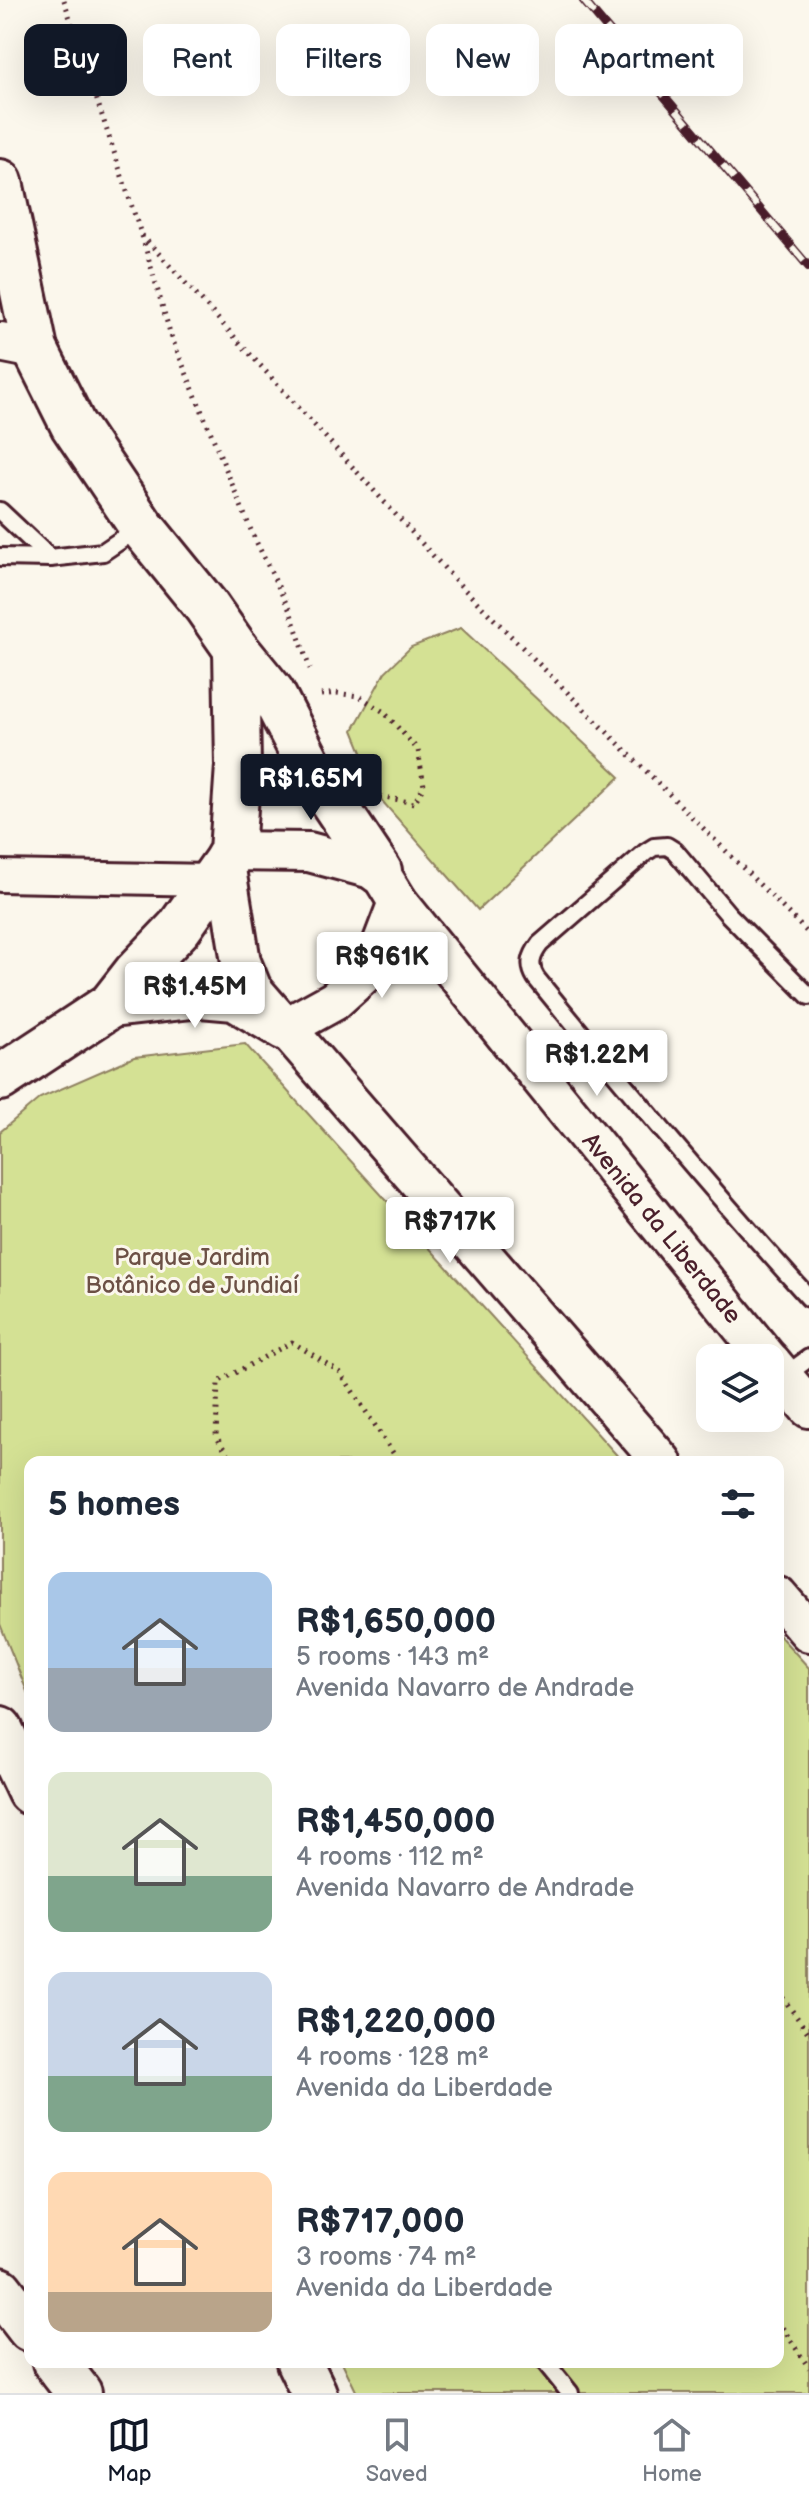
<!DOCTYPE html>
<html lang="en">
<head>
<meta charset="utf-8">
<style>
	:root { --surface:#fff; --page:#f2f2f3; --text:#1f2937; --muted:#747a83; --line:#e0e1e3; --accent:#111827 }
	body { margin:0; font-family:"Balsamiq Sans",sans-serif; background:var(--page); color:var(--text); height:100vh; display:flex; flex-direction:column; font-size:30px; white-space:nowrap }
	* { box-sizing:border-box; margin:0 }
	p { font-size:26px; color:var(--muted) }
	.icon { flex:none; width:44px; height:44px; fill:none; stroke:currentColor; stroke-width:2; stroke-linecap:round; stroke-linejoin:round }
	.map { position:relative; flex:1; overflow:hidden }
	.sheet { position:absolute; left:24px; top:1456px; width:760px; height:912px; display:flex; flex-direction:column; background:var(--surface); border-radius:16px; box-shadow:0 8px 32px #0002 }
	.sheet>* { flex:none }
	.banner { position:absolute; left:24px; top:24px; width:762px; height:72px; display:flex; gap:16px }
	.fabs { position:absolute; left:696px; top:1344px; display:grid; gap:16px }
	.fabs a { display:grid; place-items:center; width:88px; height:88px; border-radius:16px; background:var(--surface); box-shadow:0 8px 32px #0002; font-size:40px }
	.price { position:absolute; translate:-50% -68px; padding:0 18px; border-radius:8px; background:#fff; color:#222; font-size:26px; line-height:52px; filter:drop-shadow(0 2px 4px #0008) }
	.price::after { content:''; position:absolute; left:50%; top:48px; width:24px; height:18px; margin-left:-12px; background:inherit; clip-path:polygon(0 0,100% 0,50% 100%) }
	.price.on { background:var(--accent); color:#fff }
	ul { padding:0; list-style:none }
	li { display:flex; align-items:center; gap:24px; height:200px; padding:0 24px }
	li span { display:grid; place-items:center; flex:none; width:224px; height:160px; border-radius:16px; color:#555 }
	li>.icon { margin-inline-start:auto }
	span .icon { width:96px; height:96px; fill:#fffc; stroke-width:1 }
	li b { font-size:34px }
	h2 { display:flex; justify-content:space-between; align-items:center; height:96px; padding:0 24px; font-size:34px }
	.tag { padding:0 28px; border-radius:16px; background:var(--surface); box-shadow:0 8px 32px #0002; font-size:28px; line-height:72px }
	.tag.on { background:var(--accent); color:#fff }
	.menu { display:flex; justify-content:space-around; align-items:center; height:112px; border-top:2px solid var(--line); background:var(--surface); font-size:22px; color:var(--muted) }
	.menu a { display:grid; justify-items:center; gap:4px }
	.menu .on { color:var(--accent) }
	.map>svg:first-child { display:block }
</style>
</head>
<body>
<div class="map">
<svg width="809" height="2393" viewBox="0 0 809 2393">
	<rect width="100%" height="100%" fill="#fbf7ec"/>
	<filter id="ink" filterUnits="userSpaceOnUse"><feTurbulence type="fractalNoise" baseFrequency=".0125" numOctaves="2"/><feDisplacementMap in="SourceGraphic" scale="16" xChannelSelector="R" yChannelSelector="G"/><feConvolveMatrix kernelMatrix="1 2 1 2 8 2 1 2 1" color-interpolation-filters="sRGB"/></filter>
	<g filter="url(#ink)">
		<g fill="#d4e194" stroke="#8f8060" stroke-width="2">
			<path d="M461,628L620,777L478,910L382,801L353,730L385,672L411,647Z"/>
			<path d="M245,1044L623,1462H30V1699L0,1624V1132L40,1098L134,1057Z"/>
			<path d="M778,1634L809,1668V2393H357L342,2362H778Z"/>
		</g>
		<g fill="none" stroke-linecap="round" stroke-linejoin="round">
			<defs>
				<g id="service">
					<path d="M0,511L50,558"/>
					<path d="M0,557L50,558L103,552L140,527"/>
					<path d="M809,996L728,914L675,851L667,846L654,847L646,852L540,944C531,956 528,965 536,978C625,1087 715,1194 809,1298"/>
					<path d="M783,1377L809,1358"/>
					<path d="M545,2362L570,2393"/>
				</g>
				<path id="minor" d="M0,876L212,880"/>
				<g id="tertiary">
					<path d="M0,342L35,349"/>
					<path d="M232,851L309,852L379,871L398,902L767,1358"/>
					<path d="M225,863L241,962L252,989L662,1462"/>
					<path d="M285,1028L334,1001L374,965L398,902"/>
					<path d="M770,1361L809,1408"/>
					<path d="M778,1596L809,1632"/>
				</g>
				<g id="secondary">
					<path d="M0,182L35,349L73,425L141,526L206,606L236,649L272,693L312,771L379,871"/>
					<path d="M111,1005L201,995L235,998L285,1028"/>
					<path d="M0,1078L111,1005L136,973L179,928L225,863L232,851L238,766L236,649"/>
					<path d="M0,1729L30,1792"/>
					<path d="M0,2290L30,2329"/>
					<path d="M55,2362L79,2393"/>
					<path d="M299,2362L314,2393"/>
				</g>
			</defs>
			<use href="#service" stroke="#4a1f2b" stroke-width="22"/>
			<use href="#minor" stroke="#4a1f2b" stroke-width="36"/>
			<use href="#tertiary" stroke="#4a1f2b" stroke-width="44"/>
			<use href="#secondary" stroke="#4a1f2b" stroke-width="50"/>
			<g stroke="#4a1f2b" stroke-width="5" stroke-dasharray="2 6" stroke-linecap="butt">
				<path d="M64,0L141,234L456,581L809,934"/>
				<path d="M142,236L171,336L253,535L290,611L310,669"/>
				<path d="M321,695L336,693L359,696L384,712L418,750L424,786L414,803L380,796"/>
				<path d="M232,1462L216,1436L218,1382L292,1342L340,1372L399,1462"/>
				<path d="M778,1991L809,2034"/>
				<path d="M778,2321L809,2368"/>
			</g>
			<use href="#service" stroke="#fbf7ec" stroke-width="16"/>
			<use href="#minor" stroke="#fbf7ec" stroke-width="30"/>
			<use href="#tertiary" stroke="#fbf7ec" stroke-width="38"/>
			<use href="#secondary" stroke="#fbf7ec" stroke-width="44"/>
			<defs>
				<path id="rail" d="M583,0L809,267"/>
			</defs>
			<use href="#rail" stroke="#4a1f2b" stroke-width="9"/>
			<use href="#rail" stroke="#fbf7ec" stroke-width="6" stroke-dasharray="18" stroke-linecap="butt"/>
		</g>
	</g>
	<g text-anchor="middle" stroke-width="6" stroke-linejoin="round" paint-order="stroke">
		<g font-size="24" fill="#4a1f2b" stroke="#fbf7ec">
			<text transform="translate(662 1228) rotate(51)" y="8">Avenida da Liberdade</text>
		</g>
		<g font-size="24" fill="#6c5045" stroke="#fbf7ec">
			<text x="192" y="1265">Parque Jardim<tspan x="192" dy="28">Botânico de Jundiaí</tspan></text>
		</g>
	</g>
</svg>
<div class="fabs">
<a><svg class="icon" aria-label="layers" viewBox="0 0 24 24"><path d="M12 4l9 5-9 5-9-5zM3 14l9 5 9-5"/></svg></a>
</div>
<b class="price on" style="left:311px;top:822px">R$1.65M</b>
<b class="price" style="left:382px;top:1000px">R$961K</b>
<b class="price" style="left:195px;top:1030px">R$1.45M</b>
<b class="price" style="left:597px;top:1098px">R$1.22M</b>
<b class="price" style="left:450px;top:1265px">R$717K</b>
<div class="banner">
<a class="tag on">Buy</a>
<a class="tag">Rent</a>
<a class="tag">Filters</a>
<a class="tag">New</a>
<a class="tag">Apartment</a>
</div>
<section class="sheet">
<h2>5 homes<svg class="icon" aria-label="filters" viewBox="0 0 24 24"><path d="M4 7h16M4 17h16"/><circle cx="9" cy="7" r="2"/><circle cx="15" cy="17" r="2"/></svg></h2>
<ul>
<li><span style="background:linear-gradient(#a9c7e8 60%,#9aa5b1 0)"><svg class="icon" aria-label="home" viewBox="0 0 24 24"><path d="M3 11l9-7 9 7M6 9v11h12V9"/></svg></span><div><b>R$1,650,000</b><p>5 rooms · 143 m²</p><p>Avenida Navarro de Andrade</p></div></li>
<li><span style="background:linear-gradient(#dfe7d0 65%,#7fa58c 0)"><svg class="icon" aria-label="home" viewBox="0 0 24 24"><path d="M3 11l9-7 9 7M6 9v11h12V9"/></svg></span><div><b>R$1,450,000</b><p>4 rooms · 112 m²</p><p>Avenida Navarro de Andrade</p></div></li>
<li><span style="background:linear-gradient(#c9d6e8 65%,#7fa58c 0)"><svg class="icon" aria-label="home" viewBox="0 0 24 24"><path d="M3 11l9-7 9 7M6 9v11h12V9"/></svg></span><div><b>R$1,220,000</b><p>4 rooms · 128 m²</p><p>Avenida da Liberdade</p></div></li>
<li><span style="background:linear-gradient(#ffd9b3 75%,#b9a48a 0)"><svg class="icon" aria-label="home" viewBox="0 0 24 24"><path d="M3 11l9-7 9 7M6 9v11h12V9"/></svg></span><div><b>R$717,000</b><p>3 rooms · 74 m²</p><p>Avenida da Liberdade</p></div></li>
</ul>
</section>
</div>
<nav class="menu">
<a class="on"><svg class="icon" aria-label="map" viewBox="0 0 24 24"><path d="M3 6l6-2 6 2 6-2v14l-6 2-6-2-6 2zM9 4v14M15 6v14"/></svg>Map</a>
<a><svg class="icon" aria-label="saved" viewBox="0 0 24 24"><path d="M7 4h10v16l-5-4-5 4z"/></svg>Saved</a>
<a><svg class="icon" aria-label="home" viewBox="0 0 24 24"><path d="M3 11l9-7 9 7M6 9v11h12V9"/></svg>Home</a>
</nav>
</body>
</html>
